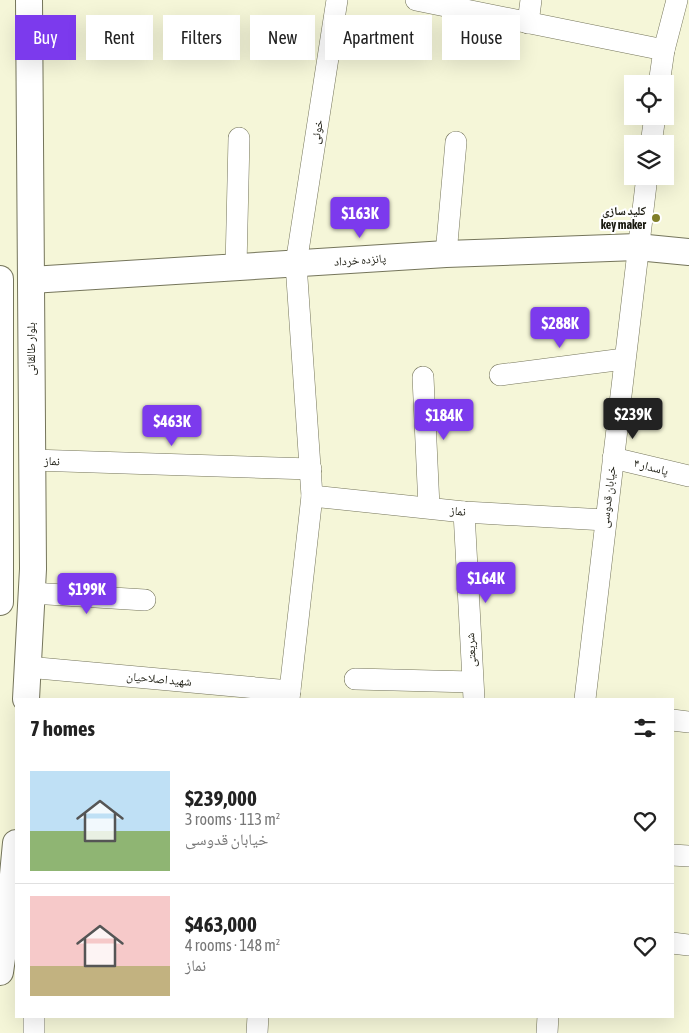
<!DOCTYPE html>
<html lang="en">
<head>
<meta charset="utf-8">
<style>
	:root { --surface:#fff; --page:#f2f2f2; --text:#222; --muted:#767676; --line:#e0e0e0; --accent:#7c3aed }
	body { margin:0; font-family:"Asap Condensed","Noto Naskh Arabic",sans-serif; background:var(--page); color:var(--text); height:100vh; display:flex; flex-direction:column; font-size:19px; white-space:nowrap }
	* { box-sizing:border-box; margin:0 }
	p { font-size:16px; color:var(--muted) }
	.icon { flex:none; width:28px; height:28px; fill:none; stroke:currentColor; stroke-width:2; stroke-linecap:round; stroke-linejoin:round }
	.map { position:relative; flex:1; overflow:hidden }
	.panel { position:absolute; left:15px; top:698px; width:659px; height:320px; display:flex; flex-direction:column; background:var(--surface); border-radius:0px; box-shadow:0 5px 20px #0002 }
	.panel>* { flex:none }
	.guide { position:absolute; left:15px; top:15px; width:660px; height:45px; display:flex; gap:10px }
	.fabs { position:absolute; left:624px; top:75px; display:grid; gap:10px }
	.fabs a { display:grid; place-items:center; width:50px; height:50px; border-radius:0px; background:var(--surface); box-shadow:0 5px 20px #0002; font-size:25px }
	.price { position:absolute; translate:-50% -42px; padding:0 11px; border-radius:5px; background:var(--accent); color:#fff; font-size:16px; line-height:32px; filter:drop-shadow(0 1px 2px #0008) }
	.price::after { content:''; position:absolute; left:50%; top:30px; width:15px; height:11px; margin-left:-8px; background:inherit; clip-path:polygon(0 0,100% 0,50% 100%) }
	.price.selected { background:#222; color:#fff }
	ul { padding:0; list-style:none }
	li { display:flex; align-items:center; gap:15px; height:125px; padding:0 15px }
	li+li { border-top:1px solid var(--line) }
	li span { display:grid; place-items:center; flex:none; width:140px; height:100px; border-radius:0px; color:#555 }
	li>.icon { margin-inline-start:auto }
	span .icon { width:60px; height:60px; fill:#fffc; stroke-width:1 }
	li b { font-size:21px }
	h2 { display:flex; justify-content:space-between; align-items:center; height:60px; padding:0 15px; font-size:21px }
	.tag { padding:0 18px; border-radius:0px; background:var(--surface); box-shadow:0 5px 20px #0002; font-size:18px; line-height:45px }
	.tag.selected { background:var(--accent); color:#fff }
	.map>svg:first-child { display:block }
</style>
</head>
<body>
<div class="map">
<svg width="689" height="1033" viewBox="0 0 689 1033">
	<rect width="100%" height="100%" fill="#f5f6d8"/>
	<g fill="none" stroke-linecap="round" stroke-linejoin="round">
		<defs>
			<g id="minor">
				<path d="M416,0L664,50"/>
				<path d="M528,23L531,0"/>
				<path d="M659,84L664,50L677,0"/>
				<path d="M651,144L655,116"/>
				<path d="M446,254L456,142"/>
				<path d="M236,267L239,138"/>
				<path d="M500,375L624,359"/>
				<path d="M423,377L429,507"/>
				<path d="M613,458L689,476"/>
				<path d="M32,460L311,469"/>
				<path d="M312,496L464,512L605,520"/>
				<path d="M464,512L474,699"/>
				<path d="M31,593L145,600"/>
				<path d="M27,667L290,691"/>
				<path d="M355,679L472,682"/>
				<path d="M289,699L312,496L296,264L337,0"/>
				<path d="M585,699L647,176"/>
				<path d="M672,720L689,722"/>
				<path d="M672,855L689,856"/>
				<path d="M672,943L689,945"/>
				<path d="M34,1033V1016"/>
				<path d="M257,1033L258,1016"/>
				<path d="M547,1033L548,1016"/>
			</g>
			<g id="major">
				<path d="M0,279V602"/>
				<path d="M31,280L446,254L637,247L689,252"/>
				<path d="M26,699L33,569L29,0"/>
				<path d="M0,972L11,896L16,843"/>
			</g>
		</defs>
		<use href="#minor" stroke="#75755b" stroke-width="22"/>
		<use href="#major" stroke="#75755b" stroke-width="28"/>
		<use href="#minor" stroke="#fff" stroke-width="21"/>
		<use href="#major" stroke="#fff" stroke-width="26"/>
	</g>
	<circle fill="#807f28" stroke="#fff" stroke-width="2" cx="656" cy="218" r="5"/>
	<g text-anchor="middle" stroke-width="4" stroke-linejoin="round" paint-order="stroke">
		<g font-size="12" fill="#19190f" stroke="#fff">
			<text transform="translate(317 132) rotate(-81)" y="4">خوئی</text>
			<text transform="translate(360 260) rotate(-4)" y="4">پانزده خرداد</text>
			<text transform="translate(31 349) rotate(-90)" y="4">بلوار طالقانی</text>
			<text transform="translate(52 461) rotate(2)" y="4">نماز</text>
			<text transform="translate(651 467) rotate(14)" y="4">پاسدار ۴</text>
			<text transform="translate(608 497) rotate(-83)" y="4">خیابان قدوسی</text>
			<text transform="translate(458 511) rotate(6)" y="4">نماز</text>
			<text transform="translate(471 650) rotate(-93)" y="4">شریعتی</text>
			<text transform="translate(159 679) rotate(5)" y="4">شهید اصلاحیان</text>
		</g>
		<g font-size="12" font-weight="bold" fill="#19190f" stroke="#fff" text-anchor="end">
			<text x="646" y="215">کلید سازی<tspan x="646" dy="14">key maker</tspan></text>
		</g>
	</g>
</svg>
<div class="fabs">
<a><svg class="icon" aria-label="locate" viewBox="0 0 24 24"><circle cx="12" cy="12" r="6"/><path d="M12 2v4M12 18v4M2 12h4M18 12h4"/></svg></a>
<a><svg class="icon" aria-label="layers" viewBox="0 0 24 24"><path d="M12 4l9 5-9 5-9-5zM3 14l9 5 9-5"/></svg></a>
</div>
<b class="price" style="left:360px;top:239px">$163K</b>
<b class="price" style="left:560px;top:349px">$288K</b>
<b class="price selected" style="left:633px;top:440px">$239K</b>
<b class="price" style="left:444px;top:441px">$184K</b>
<b class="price" style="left:172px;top:447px">$463K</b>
<b class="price" style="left:486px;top:604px">$164K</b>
<b class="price" style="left:87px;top:615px">$199K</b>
<div class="guide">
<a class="tag selected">Buy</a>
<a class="tag">Rent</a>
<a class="tag">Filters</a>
<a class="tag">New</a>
<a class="tag">Apartment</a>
<a class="tag">House</a>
</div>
<section class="panel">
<h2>7 homes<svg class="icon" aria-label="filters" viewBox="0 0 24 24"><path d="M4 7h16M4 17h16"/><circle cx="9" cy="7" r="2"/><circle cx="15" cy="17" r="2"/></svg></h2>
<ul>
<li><span style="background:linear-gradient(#bfe0f5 60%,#8fb573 0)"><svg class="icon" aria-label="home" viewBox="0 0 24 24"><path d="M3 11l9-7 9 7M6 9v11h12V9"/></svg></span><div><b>$239,000</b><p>3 rooms · 113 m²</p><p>خیابان قدوسی</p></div><svg class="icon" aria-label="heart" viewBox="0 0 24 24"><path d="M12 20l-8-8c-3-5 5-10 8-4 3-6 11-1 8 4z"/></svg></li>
<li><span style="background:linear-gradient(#f6c9c9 70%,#c2b280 0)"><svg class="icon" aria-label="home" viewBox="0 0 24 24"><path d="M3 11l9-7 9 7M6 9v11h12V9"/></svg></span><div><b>$463,000</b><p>4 rooms · 148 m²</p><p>نماز</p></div><svg class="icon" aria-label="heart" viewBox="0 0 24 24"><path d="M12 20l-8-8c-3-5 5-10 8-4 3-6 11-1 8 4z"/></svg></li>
</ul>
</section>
</div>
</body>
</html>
